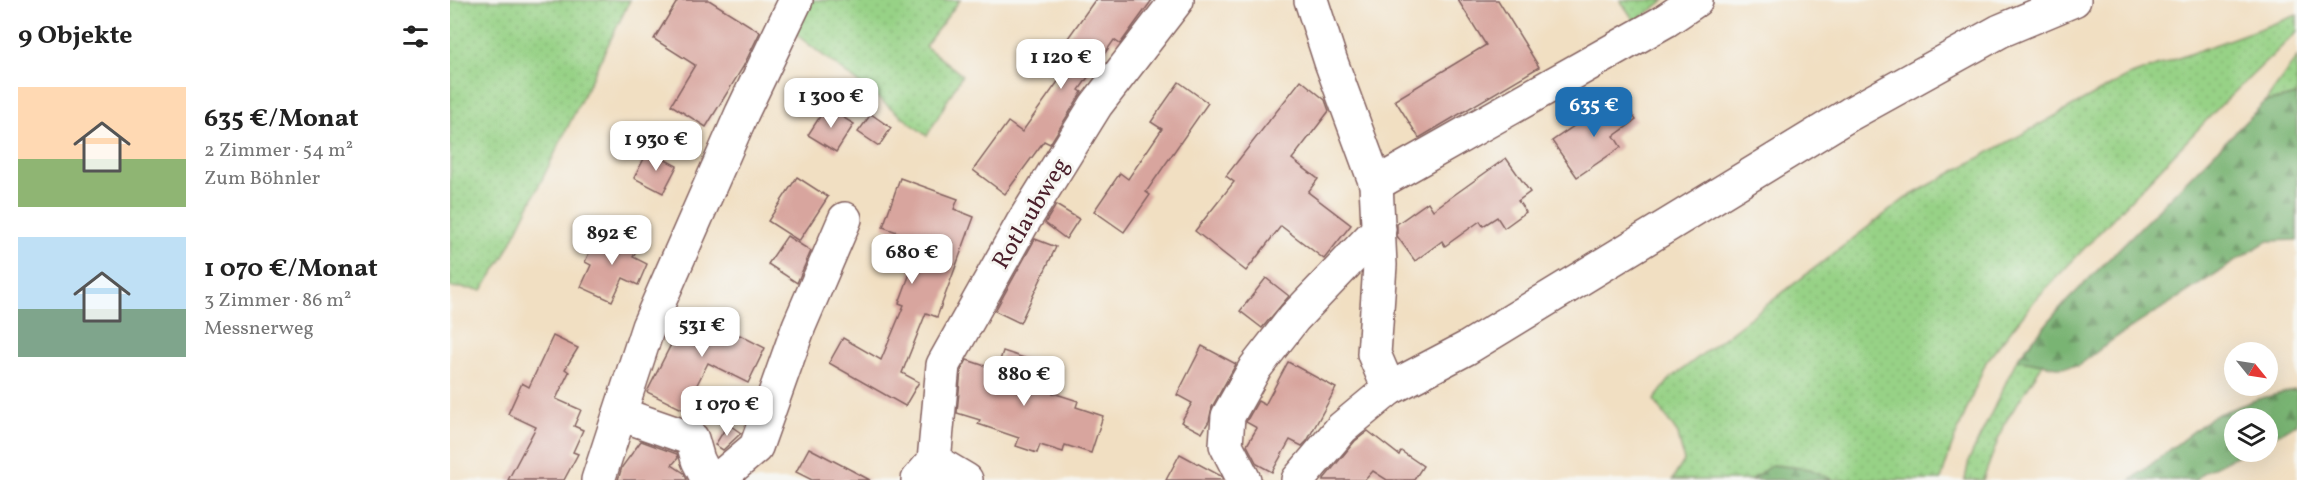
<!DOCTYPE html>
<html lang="de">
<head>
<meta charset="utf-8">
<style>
	:root { --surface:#fff; --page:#f2f2f2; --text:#222; --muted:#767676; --accent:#1f6fb2 }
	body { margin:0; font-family:Vollkorn,serif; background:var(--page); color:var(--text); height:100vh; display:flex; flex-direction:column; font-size:22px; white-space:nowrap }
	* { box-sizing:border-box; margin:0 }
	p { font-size:20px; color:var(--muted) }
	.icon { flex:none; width:33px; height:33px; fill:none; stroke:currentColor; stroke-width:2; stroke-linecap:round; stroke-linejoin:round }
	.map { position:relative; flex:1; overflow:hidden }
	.panel { display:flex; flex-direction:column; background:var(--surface); width:450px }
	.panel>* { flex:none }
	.needle { width:39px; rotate:120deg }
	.controls { position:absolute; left:1774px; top:342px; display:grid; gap:12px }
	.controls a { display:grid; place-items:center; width:54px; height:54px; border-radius:50%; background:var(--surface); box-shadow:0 6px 24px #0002; font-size:30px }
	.price { position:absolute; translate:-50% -51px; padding:0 14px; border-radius:12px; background:#fff; color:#222; font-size:20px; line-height:39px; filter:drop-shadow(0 2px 3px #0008) }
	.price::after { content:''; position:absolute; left:50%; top:36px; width:18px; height:14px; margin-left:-9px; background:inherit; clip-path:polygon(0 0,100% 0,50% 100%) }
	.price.on { background:var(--accent); color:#fff }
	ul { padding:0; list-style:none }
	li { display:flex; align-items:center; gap:18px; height:150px; padding:0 18px }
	li span { display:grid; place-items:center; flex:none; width:168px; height:120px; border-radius:0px; color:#555 }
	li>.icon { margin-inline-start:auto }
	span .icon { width:72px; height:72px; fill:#fffc; stroke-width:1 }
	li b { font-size:26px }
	h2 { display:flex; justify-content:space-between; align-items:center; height:72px; padding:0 18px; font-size:26px }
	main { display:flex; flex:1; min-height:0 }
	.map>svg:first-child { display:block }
</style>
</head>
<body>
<main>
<section class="panel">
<h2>9 Objekte<svg class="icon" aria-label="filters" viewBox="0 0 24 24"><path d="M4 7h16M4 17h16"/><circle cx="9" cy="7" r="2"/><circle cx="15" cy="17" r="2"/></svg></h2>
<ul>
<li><span style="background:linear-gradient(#ffd9b3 60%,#8fb573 0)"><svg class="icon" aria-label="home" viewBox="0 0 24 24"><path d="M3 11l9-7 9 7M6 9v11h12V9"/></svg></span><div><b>635 €/Monat</b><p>2 Zimmer · 54 m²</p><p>Zum Böhnler</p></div></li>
<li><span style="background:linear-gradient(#bfe0f5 60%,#7fa58c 0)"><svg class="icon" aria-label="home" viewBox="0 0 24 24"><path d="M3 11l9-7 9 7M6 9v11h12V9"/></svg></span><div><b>1 070 €/Monat</b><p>3 Zimmer · 86 m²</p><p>Messnerweg</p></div></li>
</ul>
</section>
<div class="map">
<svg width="1847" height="480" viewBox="0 0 1847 480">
	<defs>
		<pattern id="green-dots" width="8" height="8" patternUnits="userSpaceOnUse" patternTransform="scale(1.5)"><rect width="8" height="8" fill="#97d286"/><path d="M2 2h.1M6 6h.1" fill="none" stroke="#84b474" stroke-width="1.8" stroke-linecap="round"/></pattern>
		<pattern id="forest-firs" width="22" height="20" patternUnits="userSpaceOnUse" patternTransform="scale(1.5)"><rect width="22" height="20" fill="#79b473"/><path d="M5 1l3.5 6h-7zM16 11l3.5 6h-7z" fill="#65925f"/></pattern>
	</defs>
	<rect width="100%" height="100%" fill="#f6f6f2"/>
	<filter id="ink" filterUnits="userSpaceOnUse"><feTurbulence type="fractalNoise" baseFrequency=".0167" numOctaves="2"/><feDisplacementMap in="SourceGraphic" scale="12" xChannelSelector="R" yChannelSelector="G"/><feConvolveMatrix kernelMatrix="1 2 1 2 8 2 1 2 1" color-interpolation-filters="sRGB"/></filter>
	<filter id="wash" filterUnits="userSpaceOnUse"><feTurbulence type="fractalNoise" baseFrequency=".008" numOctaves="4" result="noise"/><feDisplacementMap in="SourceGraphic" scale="24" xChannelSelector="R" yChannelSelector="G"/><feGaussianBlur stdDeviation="1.35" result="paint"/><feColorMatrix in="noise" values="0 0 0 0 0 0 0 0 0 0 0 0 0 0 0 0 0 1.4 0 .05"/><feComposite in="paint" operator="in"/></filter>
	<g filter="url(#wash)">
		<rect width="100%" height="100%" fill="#f1dfc2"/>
		<g fill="url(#green-dots)" stroke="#707858" stroke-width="1.5">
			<path d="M0,0H180L54,257L32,290L0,287Z"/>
			<path d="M359,0H510L475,46L512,75L477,136L343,32Z"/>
			<path d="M1170,0H1215L1185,22Z"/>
			<path d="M1847,15V32L1771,105L1585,300L1536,362L1501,448L1491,480H1382L1360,469L1322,465L1301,480H1222L1234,461L1228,434L1204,400L1220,379L1456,198L1676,77Z"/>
			<path d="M1847,57V95L1815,102Z"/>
			<path d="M1567,359L1593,364L1554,424L1533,480H1515L1519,460Z"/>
		</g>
		<g fill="url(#forest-firs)" stroke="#626a4f" stroke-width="1.5">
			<path d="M1847,95V240L1817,241L1665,338L1628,366L1607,367L1567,359L1609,309L1815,102Z"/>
			<path d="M1844,390L1847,391V424L1818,439V418H1785V452H1793L1754,472L1745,480H1681L1763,416L1808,399Z"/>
			<path d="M1322,465L1360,469L1382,480H1301Z"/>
		</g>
		<g id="blocks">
			<g fill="#d8a59e">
				<path d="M228,0H259L310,32L293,67L256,127L221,105L245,65L204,39Z"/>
				<path d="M645,0H702L670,44L664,40L629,90L632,92L600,144L594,141L555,194L523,170L558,122L572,132L627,55L613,45Z"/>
				<path d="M1008,0H1048L1089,67L969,138L945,100L1036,45Z"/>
				<path d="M851,80L875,100L879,111L842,159L868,179L858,192L901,225L874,259L831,226L796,271L745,231L784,182L776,176Z"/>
				<path d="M729,82L758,103L696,192L700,195L674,232L644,211L670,173L678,179L712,129L701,122Z"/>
				<path d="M1172,100L1186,120L1164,136L1171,147L1127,177L1102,141L1146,111L1149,116Z"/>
				<path d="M376,107L404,124L386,152L358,135Z"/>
				<path d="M421,114L441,128L429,146L408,132Z"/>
				<path d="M198,151L227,166L213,193L184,178Z"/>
				<path d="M1056,158L1080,192L1068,201L1076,212L1054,228L1047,217L1033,226L1030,221L995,246L992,241L965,261L947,236V224L978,202L983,210Z"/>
				<path d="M347,177L378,197L349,241L318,221Z"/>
				<path d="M450,178L508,199L504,209L524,217L487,317L476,313L452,373L469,382L455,406L379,363L393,338L431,360L454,305L449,303L472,241L433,227Z"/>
				<path d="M606,205L629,219L616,239L595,223Z"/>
				<path d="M157,230L189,245L183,257L197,264L188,285L173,278L162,301L131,287L141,265L135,262L144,242L150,245Z"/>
				<path d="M337,236L361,251L347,283L318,264Z"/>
				<path d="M585,239L606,247L570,323L545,311Z"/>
				<path d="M816,278L839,296L812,328L790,311Z"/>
				<path d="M239,309L315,348L298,383L258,363L234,410L197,392Z"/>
				<path d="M103,336L128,348L115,369L119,372L106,399L131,410L124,426L133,430L123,452L128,454L114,480H58L86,427L58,414L72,383L79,387Z"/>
				<path d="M752,346L786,364L762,407L759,421L752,433L731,422L742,403L727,395Z"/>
				<path d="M553,351L586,362L578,385L628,401L626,407L653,416L641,453L615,445L613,452L590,445L587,453L566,446L569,438L528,424L530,420L507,413L511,371L517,360L547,370Z"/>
				<path d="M838,362L886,388L857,441L852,446L840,440L822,472L807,464L797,445L807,428L796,422L808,401L815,405Z"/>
				<path d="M278,424L291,433L273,450L265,445Z"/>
				<path d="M918,431L949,455L951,451L973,466L964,480H937L923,471L915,480H873L905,441Z"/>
				<path d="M191,441L227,454L228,458L222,465L234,473L237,480H168L172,467Z"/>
				<path d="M359,448L420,480H362L346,472Z"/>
				<path d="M730,454L771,476L773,480H716Z"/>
			</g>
		</g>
	</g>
	<g filter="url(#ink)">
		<use href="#blocks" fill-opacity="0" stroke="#846260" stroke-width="1.5"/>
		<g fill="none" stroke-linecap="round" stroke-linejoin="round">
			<defs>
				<g id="minor">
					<path d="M861,0L881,62L926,184L930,265L924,354L939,389"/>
					<path d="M926,184L1215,21L1246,0"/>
					<path d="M170,414L242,439L248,460L258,480"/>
					<path d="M484,461L516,480"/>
					<path d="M148,480L198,327L292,113L346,0"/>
					<path d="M267,480L306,447L349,326L395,219"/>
					<path d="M468,480L484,461L493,365L572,224L646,105L727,0"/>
					<path d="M794,480L776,445L778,416L805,368L844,318L929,229"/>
					<path d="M848,480L892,428L939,389L1017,348L1400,114L1550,31L1624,0"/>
				</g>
			</defs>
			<use href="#minor" stroke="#846260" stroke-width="36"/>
			<use href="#minor" stroke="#fff" stroke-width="33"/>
		</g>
	</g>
	<g text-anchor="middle" stroke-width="6" stroke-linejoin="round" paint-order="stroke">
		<g font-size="24" fill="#4a1f2b" stroke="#f6f6f2">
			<text transform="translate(580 213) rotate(-59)" y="8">Rotlaubweg</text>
		</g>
	</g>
</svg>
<div class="controls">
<a><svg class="needle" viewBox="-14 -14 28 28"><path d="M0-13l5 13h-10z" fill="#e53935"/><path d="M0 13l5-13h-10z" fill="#767676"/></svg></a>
<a><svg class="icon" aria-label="layers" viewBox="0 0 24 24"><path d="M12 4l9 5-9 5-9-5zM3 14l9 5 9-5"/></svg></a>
</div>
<b class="price" style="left:611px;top:90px">1 120 €</b>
<b class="price" style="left:381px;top:129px">1 300 €</b>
<b class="price on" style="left:1144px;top:138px">635 €</b>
<b class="price" style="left:206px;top:172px">1 930 €</b>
<b class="price" style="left:162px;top:266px">892 €</b>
<b class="price" style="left:462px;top:285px">680 €</b>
<b class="price" style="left:252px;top:358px">531 €</b>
<b class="price" style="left:574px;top:407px">880 €</b>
<b class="price" style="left:277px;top:437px">1 070 €</b>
</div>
</main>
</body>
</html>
